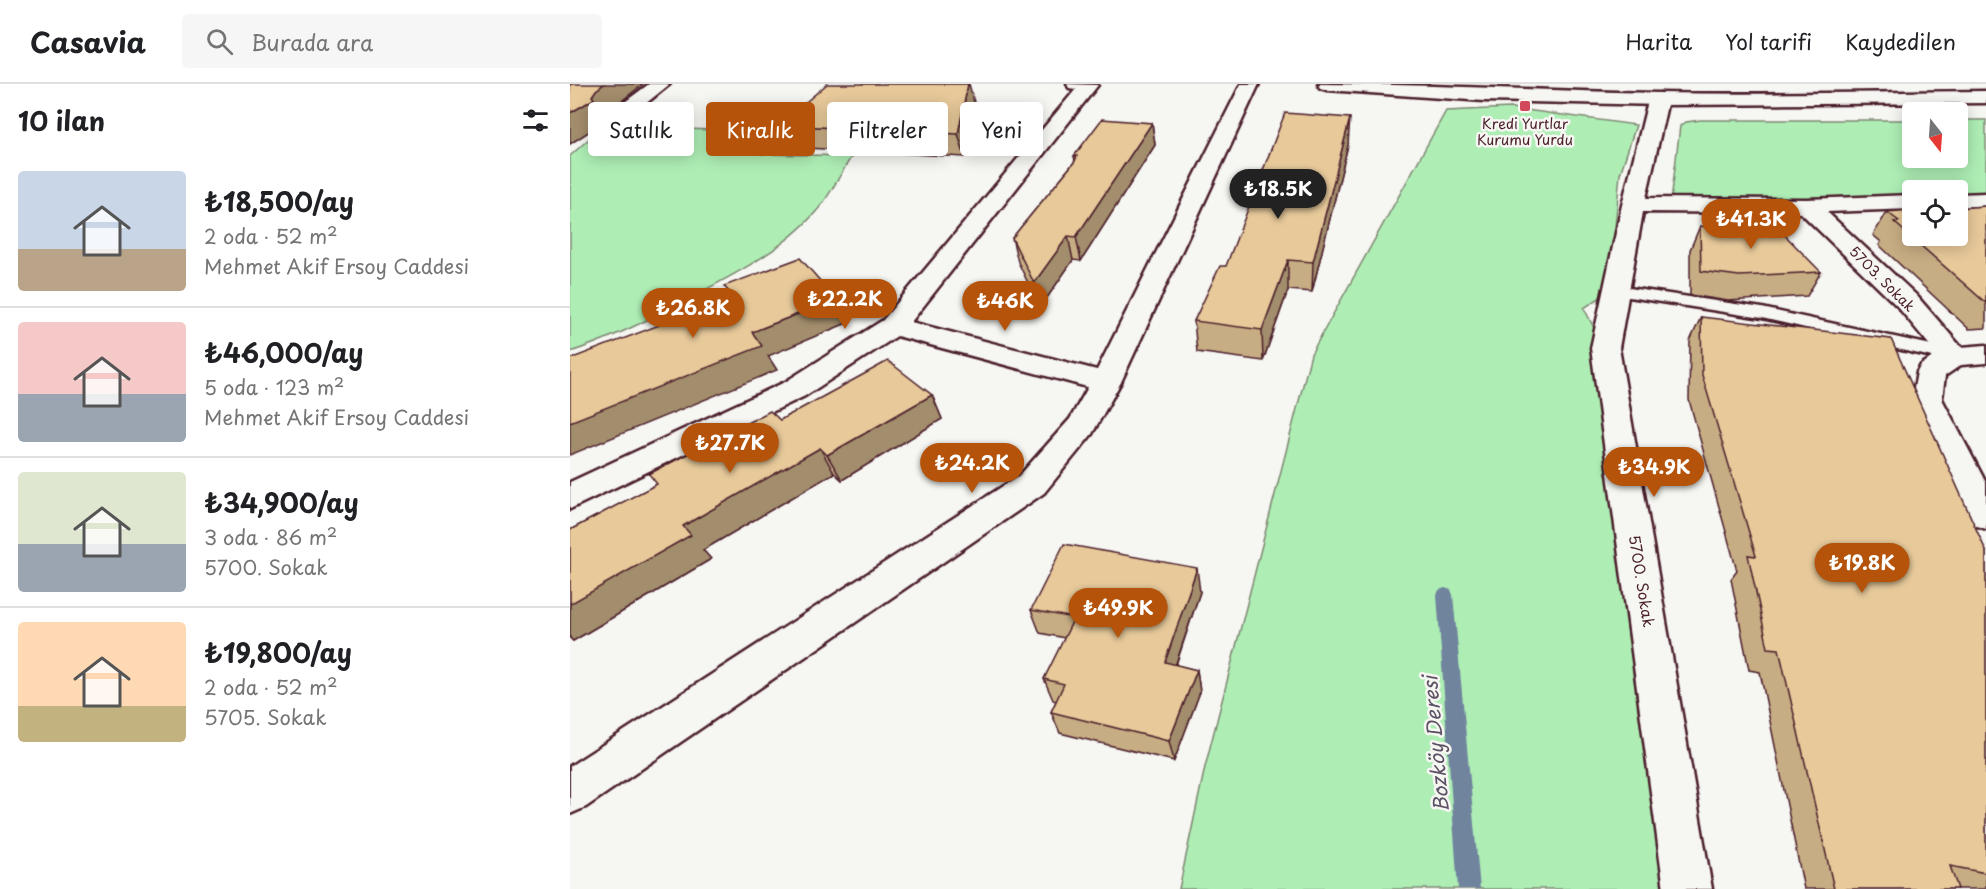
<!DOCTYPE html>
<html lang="tr">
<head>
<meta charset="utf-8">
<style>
	:root { --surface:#fff; --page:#f6f6f6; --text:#202124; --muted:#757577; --line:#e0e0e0; --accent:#b45309 }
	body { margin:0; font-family:"Playpen Sans",sans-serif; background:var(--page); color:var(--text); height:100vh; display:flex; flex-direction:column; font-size:22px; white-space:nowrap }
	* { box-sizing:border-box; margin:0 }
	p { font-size:20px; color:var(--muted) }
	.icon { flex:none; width:33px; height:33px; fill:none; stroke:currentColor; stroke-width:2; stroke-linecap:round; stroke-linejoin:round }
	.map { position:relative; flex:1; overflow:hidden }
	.drawer { display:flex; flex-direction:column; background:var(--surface); width:570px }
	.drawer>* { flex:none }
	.banner { position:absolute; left:18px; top:18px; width:570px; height:54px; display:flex; gap:12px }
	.needle { width:39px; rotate:163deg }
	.fabs { position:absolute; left:1332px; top:18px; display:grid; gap:12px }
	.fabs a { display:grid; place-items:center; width:66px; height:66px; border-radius:6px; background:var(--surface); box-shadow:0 3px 15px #0003; font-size:30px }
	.price { position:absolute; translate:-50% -51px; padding:0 14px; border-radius:21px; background:var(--accent); color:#fff; font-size:20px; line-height:39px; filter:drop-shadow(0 2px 3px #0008) }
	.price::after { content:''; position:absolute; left:50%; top:36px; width:18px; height:14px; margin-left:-9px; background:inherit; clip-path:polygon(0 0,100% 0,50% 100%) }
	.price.selected { background:#222; color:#fff }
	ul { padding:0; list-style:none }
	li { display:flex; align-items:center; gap:18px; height:150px; padding:0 18px }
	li+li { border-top:2px solid var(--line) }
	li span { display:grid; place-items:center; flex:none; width:168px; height:120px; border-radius:6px; color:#555 }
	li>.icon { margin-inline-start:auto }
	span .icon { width:72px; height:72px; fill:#fffc; stroke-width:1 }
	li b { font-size:26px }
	h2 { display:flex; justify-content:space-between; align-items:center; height:72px; padding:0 18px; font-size:26px }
	.chip { padding:0 21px; border-radius:6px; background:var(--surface); box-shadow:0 3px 15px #0003; font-size:21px; line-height:54px }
	.chip.selected { background:var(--accent); color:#fff }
	header { display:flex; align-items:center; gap:36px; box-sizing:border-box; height:84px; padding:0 30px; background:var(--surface); border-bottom:2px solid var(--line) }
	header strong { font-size:28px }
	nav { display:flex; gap:33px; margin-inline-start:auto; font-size:21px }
	.search { width:420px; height:54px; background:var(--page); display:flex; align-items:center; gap:15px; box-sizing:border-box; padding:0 21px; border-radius:6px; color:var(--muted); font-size:22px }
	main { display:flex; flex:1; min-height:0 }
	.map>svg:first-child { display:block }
</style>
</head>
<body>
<header>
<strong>Casavia</strong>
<div class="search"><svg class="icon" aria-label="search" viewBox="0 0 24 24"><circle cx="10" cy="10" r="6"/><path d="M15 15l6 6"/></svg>Burada ara</div>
<nav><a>Harita</a><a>Yol tarifi</a><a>Kaydedilen</a></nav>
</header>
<main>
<section class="drawer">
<h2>10 ilan<svg class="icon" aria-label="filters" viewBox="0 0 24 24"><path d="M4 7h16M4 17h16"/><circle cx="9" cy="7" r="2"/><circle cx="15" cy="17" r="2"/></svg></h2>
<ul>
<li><span style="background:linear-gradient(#c9d6e8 65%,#b9a48a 0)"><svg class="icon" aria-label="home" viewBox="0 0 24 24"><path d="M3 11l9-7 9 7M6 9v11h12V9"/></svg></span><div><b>₺18,500/ay</b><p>2 oda · 52 m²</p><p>Mehmet Akif Ersoy Caddesi</p></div></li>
<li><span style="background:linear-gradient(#f6c9c9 60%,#9aa5b1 0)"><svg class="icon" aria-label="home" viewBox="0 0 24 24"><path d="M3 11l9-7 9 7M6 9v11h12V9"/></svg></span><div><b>₺46,000/ay</b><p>5 oda · 123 m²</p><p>Mehmet Akif Ersoy Caddesi</p></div></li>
<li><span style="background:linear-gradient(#dfe7d0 60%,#9aa5b1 0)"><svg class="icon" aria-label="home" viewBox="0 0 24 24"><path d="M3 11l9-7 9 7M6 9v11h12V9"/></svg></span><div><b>₺34,900/ay</b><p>3 oda · 86 m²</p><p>5700. Sokak</p></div></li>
<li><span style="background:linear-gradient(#ffd9b3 70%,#c2b280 0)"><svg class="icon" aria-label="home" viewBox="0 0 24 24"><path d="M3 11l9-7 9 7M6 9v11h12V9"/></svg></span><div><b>₺19,800/ay</b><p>2 oda · 52 m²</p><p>5705. Sokak</p></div></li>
</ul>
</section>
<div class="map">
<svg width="1416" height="805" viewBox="0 0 1416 805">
	<rect width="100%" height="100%" fill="#f6f6f2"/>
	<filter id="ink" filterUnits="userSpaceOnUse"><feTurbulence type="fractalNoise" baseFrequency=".0167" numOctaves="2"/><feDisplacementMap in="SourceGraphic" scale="12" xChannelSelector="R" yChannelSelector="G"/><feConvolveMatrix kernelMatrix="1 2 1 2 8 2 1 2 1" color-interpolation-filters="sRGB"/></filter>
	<g filter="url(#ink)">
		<g fill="#aeeeb5" stroke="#7c8670" stroke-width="1.5">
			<path d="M941,24L1066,41L1050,90L1043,165L1034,211L1014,224L1024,244L1055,395L1110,805H609L635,683L741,270L876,27Z"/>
			<path d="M1131,36H1342V74H1388V36H1416V109L1388,110V106H1342V111L1101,117L1110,42L1116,38Z"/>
			<path d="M33,42L199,48L192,70L282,72C272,87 264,104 253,119C220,163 164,191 116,216C79,236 41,255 0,268V72Z"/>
		</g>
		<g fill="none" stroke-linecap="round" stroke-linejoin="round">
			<path fill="#70849e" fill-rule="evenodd" d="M875,504L881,506L883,511L910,805H888L867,511L869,506Z"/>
			<defs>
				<path id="lane" d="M1046,202L1192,224L1384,266L1390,268L1393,272L1390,276L1384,278L1192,234L1040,210L1038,207Z"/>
				<g id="street">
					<path d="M79,0H100L54,37H40L37,33L40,29Z"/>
					<path d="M497,0L528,1L341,238L546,291L551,298L546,305L536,308L327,252L235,312L0,425V398L215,298L313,236L506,5L499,4Z"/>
					<path d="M1091,9L1098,11L1100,15L1097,21L1076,114L1237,115L1342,111V125L1257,128L1346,211L1391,263L1416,261V279L1391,281L1375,292L1372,315L1416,399V445L1404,441L1342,315L1347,288L1351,281L1367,270L1328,223L1231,129L1073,128L1049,264L1142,805H1094L1021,264L1052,121L1077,21L1084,11Z"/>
					<path d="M1416,109V123L1388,124V110Z"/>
				</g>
				<path id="secondary" d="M671,0H689L551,298L522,350L474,409L16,723L0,730V682L450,391L500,335L521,298Z"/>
				<path id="primary" d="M748,0C861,0 975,7 1089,9C1198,11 1307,8 1416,7V19L1091,21L914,17L757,6L750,4Z"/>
			</defs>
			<use href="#lane" stroke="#4a1f2b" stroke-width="5"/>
			<use href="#street" stroke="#4a1f2b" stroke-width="5"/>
			<use href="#secondary" stroke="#4a1f2b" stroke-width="5"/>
			<use href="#primary" stroke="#4a1f2b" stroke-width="5"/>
			<use href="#lane" fill="#f6f6f2" fill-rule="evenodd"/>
			<use href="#street" fill="#f6f6f2" fill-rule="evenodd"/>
			<use href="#secondary" fill="#f6f6f2" fill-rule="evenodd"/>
			<use href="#primary" fill="#f6f6f2" fill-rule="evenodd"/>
		</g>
		<g fill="#c7ad84" stroke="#4a1f2b" stroke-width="1.5">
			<path d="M404,18L395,73L219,63L209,41Z"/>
			<path d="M582,39L585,61L511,177L503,176L470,224L448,178L442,154L505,77L504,72Z"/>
			<path d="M778,61L742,208L718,206L693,277L627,268L624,237L656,182Z"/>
			<path d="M1416,122V244L1399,245L1309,161L1311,158L1303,151L1317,128Z"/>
			<path d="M1130,142L1251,188L1237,212L1158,217L1120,211V166Z"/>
			<path d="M1131,233L1416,467V805H1234L1190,588L1179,586L1161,495L1167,487L1119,316L1120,257Z"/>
			<path d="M362,311L372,335L272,396L264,389L133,466L141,475L3,557L0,554V446L210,336Z"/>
			<path d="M630,508L606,581L627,586L630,608L604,677L490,649L481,628L486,617L483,616L474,595L495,554L470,549L461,526Z"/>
		</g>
		<g fill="#a28d6c" stroke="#4a1f2b" stroke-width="1.5">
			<path d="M34,0H73L39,27L35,33L22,12L26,6Z"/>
			<path d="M398,0H399L404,18L395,73L388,50Z"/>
			<path d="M24,15L37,36L0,60V29Z"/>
			<path d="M780,34L778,61L742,208L743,178Z"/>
			<path d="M582,39L585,61L511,177L506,153Z"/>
			<path d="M498,152L503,176L470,224L464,199Z"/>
			<path d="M718,176V206L693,277L692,246Z"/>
			<path d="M266,215L277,239L198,272L207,286L0,371V338L182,248Z"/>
			<path d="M362,311L372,335L272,396L257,371Z"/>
			<path d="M250,364L264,389L133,466L141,475L3,557L0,554V520L113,442Z"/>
			<path d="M627,484L630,508L599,600L595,578Z"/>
			<path d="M627,586L630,608L604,677L599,657Z"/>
		</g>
		<g fill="#e7c99a" stroke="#4a1f2b" stroke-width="1.5">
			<path d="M0,0H34L26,6L22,12L24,15L0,29Z"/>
			<path d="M257,0H398L388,50L209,41Z"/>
			<path d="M715,29L780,34L743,178L718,176L692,246L624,237L650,182H656Z"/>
			<path d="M532,35L582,39L506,153L498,152L464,199L442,154L505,77L507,72H504Z"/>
			<path d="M1416,122V219L1324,138L1329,137L1317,128L1342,126V152H1388V124Z"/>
			<path d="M1165,130L1187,136L1199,135L1251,188L1169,192L1131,187L1130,142L1155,145Z"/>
			<path d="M230,174L266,215L182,248L192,262L0,338V275L163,213L154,202Z"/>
			<path d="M1131,233L1321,255L1416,467V789L1380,782L1388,805H1264L1209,565L1198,564L1178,471L1186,472L1132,291Z"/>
			<path d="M318,277L362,311L257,371L250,364L113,442L121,451L0,520V446L87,400L79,390L200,327L210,336Z"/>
			<path d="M494,460L627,484L595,578L627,586L599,657L481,628L494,600L474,595L504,534L461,526Z"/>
		</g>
	</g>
	<rect fill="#d1495b" stroke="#f6f6f2" stroke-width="2" x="949" y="16" width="12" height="12" rx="3"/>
	<g text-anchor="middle" stroke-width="5" stroke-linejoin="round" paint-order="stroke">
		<g font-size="14" fill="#4a1f2b" stroke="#f6f6f2">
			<text x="955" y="45">Kredi Yurtlar<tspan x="955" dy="16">Kurumu Yurdu</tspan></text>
		</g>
		<g font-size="14" fill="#4a1f2b" stroke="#f6f6f2">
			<text transform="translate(1312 195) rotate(45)" y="5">5703. Sokak</text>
		</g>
		<g font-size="15" fill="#4a1f2b" stroke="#f6f6f2">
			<text transform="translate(1071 497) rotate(81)" y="5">5700. Sokak</text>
		</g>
		<g font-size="20" font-style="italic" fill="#5d5265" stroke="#f6f6f2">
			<text transform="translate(866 660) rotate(-95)" y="7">Bozköy Deresi</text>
		</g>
	</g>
</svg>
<div class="fabs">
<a><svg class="needle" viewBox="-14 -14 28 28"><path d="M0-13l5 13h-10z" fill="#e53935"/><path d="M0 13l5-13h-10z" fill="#757577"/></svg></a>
<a><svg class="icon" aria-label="locate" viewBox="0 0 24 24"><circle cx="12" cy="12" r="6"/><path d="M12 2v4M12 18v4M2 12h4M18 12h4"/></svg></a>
</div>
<b class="price selected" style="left:708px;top:136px">₺18.5K</b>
<b class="price" style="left:1181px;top:166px">₺41.3K</b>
<b class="price" style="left:275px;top:246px">₺22.2K</b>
<b class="price" style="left:435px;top:248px">₺46K</b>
<b class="price" style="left:123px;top:255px">₺26.8K</b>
<b class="price" style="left:160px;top:390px">₺27.7K</b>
<b class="price" style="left:402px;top:410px">₺24.2K</b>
<b class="price" style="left:1084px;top:414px">₺34.9K</b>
<b class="price" style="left:1292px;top:510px">₺19.8K</b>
<b class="price" style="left:548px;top:555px">₺49.9K</b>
<div class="banner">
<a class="chip">Satılık</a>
<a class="chip selected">Kiralık</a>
<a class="chip">Filtreler</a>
<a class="chip">Yeni</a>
</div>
</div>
</main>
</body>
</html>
